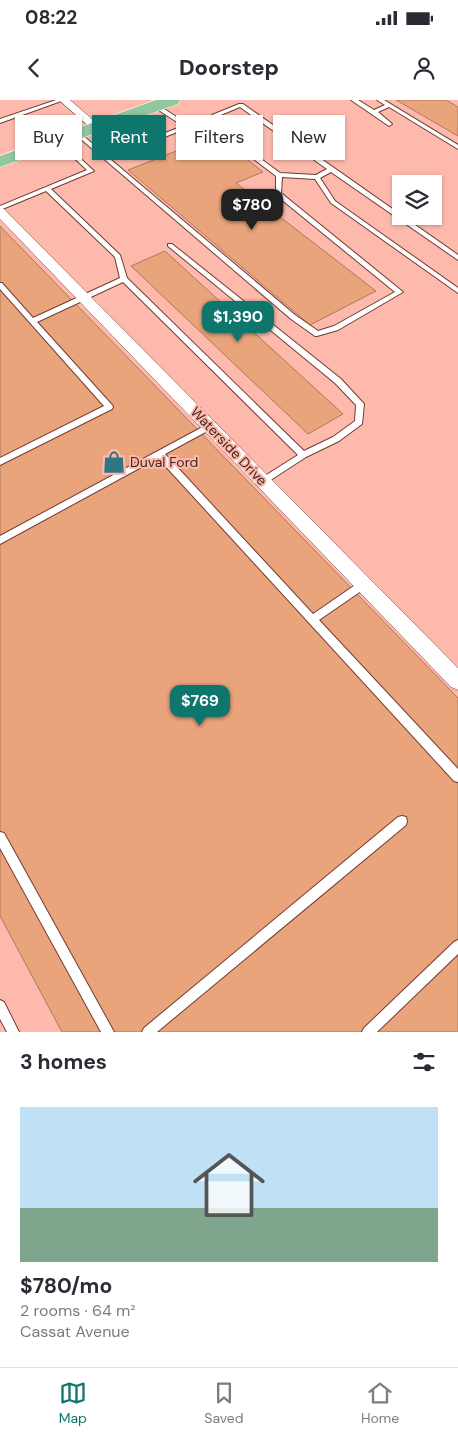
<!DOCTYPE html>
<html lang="en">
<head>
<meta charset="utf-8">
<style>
	:root { --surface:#fff; --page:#f7f7f7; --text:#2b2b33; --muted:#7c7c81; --line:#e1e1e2; --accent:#0f766e }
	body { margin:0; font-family:"DM Sans",sans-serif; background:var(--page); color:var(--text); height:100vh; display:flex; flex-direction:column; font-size:19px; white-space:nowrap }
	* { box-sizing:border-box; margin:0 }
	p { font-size:16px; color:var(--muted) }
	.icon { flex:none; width:28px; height:28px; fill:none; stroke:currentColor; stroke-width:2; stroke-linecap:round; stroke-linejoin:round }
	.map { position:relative; height:932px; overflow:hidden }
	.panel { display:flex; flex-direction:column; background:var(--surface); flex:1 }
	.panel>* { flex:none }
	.hud { position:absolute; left:15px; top:15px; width:429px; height:45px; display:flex; gap:10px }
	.fabs { position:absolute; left:392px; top:75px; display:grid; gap:10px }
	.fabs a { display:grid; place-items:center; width:50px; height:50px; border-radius:0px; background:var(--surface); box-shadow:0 1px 4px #0004; font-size:25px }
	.price { position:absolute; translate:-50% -42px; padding:0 11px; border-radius:10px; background:var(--accent); color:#fff; font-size:16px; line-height:32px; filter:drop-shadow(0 1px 2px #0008) }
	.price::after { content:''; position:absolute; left:50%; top:30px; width:15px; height:11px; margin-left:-8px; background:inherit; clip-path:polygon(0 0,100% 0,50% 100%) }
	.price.active { background:#222; color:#fff }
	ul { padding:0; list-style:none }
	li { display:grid; align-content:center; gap:10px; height:265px; padding:0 20px }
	li span { display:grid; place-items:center; height:155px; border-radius:0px; color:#555 }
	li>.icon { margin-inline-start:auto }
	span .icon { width:90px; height:90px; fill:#fffc; stroke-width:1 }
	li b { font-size:21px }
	h2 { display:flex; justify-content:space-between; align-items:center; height:60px; padding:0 20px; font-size:21px }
	.tag { padding:0 18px; border-radius:0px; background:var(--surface); box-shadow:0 1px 4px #0004; font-size:18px; line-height:45px }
	.tag.active { background:var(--accent); color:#fff }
	.status { display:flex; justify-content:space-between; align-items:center; height:35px; padding:0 25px; background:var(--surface); direction:ltr }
	.status svg { height:14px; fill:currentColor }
	header { display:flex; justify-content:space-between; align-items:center; height:65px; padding:0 20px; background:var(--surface); font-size:22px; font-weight:800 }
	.tabs { display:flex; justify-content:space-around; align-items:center; height:70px; border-top:1px solid var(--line); background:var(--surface); font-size:14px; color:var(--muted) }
	.tabs a { display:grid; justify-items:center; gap:2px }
	.tabs .active { color:var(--accent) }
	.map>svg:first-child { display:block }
</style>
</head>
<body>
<div class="status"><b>08:22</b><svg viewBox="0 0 49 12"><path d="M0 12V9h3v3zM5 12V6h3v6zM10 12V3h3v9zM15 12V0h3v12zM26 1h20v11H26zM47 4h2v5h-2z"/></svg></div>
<header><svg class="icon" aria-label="back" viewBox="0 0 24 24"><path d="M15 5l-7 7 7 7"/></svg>Doorstep<svg class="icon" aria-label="person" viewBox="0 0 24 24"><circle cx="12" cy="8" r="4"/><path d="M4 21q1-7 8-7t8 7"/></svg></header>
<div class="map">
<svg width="458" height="932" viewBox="0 0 458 932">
	<rect width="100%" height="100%" fill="#fdb9ac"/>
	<g fill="#e9a47b" stroke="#ae7859">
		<path d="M396,0H446L458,7V36Z"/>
		<path d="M189,46L204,58L230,46L263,72L236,83L376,191L310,225L128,70Z"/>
		<path d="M0,126L458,598V932H62L0,816Z"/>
		<path d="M165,151L343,314L308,334L131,166Z"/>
	</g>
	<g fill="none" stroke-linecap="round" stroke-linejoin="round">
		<defs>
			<g id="service">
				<path d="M56,0H64L0,23V19Z"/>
				<path d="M351,0H358L374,10L385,5L377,0H384L458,45V49L389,7L378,12L391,23L392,24L389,26Z"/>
				<path d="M239,4H243L458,155V160L331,72L320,78L335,101L458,188V193L331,103L315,79L282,77L281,93L403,192L338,230L317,236H315L291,219L75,34L80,33L107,56L183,26L154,7V5H158L189,25L198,27L212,15ZM240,7L327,69L316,75L280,73L233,38L204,28L216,17ZM187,28L208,32L229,40L276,76V95L395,192L334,226L318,231L295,215L110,59Z"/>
				<path d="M58,38L94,71L51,89L120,155L127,178L304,351L333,337L355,321L356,305L335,283L168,146V144H172L341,279L364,304L362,324L339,341L306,357L266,383H260L259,381L260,379L298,355L123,182L37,222L112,305L113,307L112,309L0,365V358L104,306L0,189V183H2L33,218L120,178L115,157L46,91L0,110V106L87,70L56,41L55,40Z"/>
				<path d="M210,323L213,324L214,326L213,328L165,354L313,514L361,481L364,480L367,481L368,484L367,487L319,520L458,669V682L454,681L158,358L0,444V436Z"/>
				<path d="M402,716L406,717L407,721L406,725L157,932H142L144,928L398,717Z"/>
				<path d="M0,732L4,733L114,932H101L0,748Z"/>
				<path d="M458,840V854L377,932H362L364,928L454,842Z"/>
				<path d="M0,900L4,902L19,932H7L0,919Z"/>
			</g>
			<g id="minor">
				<path d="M59,0H70L101,27L100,29H92Z"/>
				<path d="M0,108L4,109L458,568V590L451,587L0,119Z"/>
			</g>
			<path id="primary" d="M156,0H180L178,4L0,67V56Z"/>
		</defs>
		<use href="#service" stroke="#743b32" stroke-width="2"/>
		<use href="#minor" stroke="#743b32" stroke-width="1"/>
		<use href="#primary" stroke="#fff" stroke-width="1"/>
		<use href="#service" fill="#fff" fill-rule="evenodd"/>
		<use href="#minor" fill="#fff" fill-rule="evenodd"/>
		<use href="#primary" fill="#90c7a0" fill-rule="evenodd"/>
	</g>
	<defs>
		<symbol id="shop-bare" viewBox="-9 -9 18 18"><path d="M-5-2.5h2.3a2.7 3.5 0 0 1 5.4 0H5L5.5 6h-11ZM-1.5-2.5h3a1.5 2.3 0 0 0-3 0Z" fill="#307783" stroke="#fdb9ac" stroke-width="2.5" paint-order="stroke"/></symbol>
	</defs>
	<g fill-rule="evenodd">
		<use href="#shop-bare" x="98" y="346" width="32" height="32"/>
	</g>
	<g text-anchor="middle" stroke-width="4" stroke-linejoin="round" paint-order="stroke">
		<g font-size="14" fill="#402722" stroke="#fdb9ac">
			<text transform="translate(229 346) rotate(46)" y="5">Waterside Drive</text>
		</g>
		<g font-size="14" fill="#402722" stroke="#fdb9ac" text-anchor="start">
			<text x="130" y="367">Duval Ford</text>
		</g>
	</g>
</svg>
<div class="fabs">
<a><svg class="icon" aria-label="layers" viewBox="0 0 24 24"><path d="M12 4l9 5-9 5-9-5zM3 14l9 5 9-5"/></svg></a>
</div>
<b class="price active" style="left:252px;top:131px">$780</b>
<b class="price" style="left:238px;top:243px">$1,390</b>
<b class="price" style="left:200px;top:627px">$769</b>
<div class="hud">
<a class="tag">Buy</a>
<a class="tag active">Rent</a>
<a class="tag">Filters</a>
<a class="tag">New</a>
</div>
</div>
<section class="panel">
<h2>3 homes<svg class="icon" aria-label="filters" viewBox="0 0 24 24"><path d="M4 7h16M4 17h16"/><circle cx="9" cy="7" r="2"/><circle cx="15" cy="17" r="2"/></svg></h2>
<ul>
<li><span style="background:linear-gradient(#bfe0f5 65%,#7fa58c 0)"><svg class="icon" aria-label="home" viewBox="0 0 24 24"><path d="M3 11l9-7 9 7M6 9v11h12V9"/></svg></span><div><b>$780/mo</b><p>2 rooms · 64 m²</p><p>Cassat Avenue</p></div></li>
</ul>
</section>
<nav class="tabs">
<a class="active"><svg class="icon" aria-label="map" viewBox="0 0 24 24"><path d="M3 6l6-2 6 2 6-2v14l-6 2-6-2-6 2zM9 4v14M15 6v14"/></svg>Map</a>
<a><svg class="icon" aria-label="saved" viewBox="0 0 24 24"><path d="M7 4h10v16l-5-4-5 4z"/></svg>Saved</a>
<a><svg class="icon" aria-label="home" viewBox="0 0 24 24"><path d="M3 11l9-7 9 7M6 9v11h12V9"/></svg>Home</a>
</nav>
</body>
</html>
